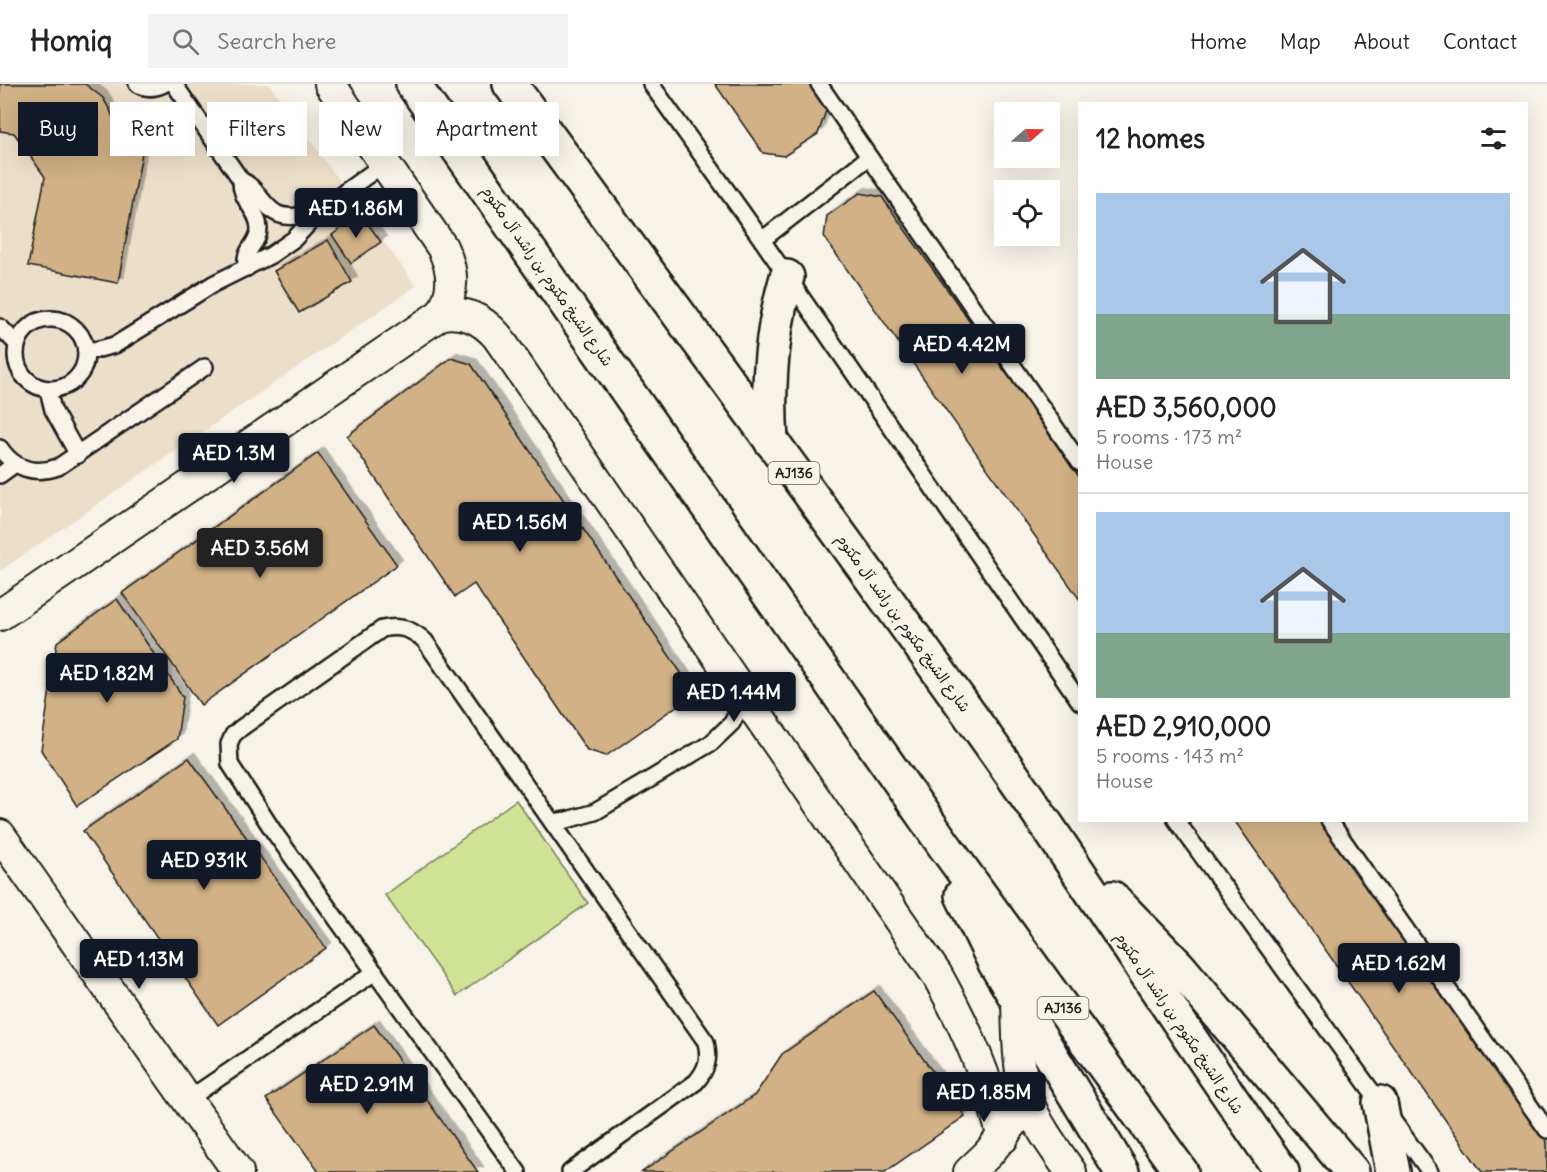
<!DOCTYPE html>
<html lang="en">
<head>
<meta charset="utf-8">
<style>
	:root { --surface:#fff; --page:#f2f2f2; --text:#222; --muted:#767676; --line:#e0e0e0; --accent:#111827 }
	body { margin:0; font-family:Delius,"Playpen Sans Arabic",sans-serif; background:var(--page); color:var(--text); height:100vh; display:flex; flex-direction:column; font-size:22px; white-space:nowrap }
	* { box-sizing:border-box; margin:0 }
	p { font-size:20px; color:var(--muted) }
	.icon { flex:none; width:33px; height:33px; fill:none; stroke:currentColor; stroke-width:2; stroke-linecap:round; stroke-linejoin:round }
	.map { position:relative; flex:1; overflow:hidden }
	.side { position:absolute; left:1078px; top:18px; width:450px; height:720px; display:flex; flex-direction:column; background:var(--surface); border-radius:0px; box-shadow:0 6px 24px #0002 }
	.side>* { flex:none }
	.hud { position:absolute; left:18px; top:18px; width:570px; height:54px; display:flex; gap:12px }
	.needle { width:39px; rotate:70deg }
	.fabs { position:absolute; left:994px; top:18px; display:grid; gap:12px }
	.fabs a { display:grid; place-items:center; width:66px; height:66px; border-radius:0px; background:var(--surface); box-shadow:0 6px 24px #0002; font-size:30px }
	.price { position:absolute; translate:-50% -51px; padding:0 14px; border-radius:6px; background:var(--accent); color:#fff; font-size:20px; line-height:39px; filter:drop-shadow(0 2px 3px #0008) }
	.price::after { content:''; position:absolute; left:50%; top:36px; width:18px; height:14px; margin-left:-9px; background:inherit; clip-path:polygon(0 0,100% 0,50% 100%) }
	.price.selected { background:#222; color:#fff }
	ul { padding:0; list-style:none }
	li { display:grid; align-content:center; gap:12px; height:318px; padding:0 18px }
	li+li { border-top:2px solid var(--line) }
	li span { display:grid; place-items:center; height:186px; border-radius:0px; color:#555 }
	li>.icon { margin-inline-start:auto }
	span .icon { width:108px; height:108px; fill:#fffc; stroke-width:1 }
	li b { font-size:26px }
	h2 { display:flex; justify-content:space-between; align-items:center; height:72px; padding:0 18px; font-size:26px }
	.chip { padding:0 21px; border-radius:0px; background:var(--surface); box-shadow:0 6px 24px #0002; font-size:21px; line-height:54px }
	.chip.selected { background:var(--accent); color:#fff }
	header { display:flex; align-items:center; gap:36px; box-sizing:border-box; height:84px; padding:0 30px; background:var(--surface); border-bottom:2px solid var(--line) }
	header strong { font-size:28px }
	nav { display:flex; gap:33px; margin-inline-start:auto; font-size:21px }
	.search { width:420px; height:54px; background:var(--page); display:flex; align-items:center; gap:15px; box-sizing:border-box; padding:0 21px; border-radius:0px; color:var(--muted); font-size:22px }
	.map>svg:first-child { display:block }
</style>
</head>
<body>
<header>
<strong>Homiq</strong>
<div class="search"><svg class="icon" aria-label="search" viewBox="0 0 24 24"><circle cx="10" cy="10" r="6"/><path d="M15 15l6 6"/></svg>Search here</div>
<nav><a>Home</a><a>Map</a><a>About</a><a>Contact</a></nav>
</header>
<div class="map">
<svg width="1547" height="1088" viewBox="0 0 1547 1088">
	<defs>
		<filter id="shadow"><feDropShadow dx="5.5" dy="-5.5" stdDeviation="0" flood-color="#0004"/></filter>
	</defs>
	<rect width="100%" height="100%" fill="#f7f3e8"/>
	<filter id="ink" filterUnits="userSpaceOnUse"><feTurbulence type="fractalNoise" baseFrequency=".0167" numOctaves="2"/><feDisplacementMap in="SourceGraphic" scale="12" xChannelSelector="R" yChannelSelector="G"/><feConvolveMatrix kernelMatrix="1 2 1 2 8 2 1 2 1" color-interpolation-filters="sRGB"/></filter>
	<g filter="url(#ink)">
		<path fill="#ecdfca" d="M0,0H269L416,202L0,487Z"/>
		<path fill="#cfe296" stroke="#767f59" stroke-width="1.5" d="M516,716L588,819L457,912L385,811Z"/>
		<g fill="#d1b185" stroke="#1c1c1c" stroke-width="1.5" filter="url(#shadow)">
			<path d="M0,0H85L103,14L110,26L115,39L116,53L144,58L118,199L28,182L45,93L14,49L0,47Z"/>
			<path d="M715,0H810L827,24L818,50L784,72L763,69Z"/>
			<path d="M860,109L882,113L1080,394V516L824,153L827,132Z"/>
			<path d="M361,130L381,158L351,179L332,151Z"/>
			<path d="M328,156L352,198L299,229L274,187Z"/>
			<path d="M451,274L471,280L688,599L685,616L606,672L587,666L474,500L455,513L347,352Z"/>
			<path d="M318,369L397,481L201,621L122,509Z"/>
			<path d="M117,515L183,613L177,655L77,722L41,666L57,558Z"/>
			<path d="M189,674L326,864L218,941L83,747Z"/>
			<path d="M1234,736H1321L1547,1058V1088H1482Z"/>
			<path d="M874,907L965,1032L885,1088H642L755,1011L782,970Z"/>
			<path d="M374,941L478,1088H319L266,1015Z"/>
		</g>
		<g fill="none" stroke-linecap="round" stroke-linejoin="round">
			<defs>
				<g id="service">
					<path d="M137,0C146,5 154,5 164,0"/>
					<path d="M174,0L241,96C257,103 261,120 276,129C287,136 301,129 313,135"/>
					<path d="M651,0L762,156L1080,618"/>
					<path d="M819,0L1080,379"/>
					<path d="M241,96C240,118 259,126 259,145C259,160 241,167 247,184"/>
					<path d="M762,156L869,73"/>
					<circle cx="51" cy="270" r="35"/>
					<path d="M0,243L17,260"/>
					<path d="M87,268L115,261L213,200L271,171L294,155L313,135L346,107L385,79"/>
					<path d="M48,306L53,326L78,371"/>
					<path d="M0,364C14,385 35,391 58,383L205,283"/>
					<path d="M0,391L15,380"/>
					<path d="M1176,736L1430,1088"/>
					<path d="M1329,736L1547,1046"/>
					<path d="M552,738L567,736L595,728L711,659L732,639L745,612"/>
					<path d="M187,1016L375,888"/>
					<path d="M518,1088L274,748L230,680L229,660L233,651L241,644L382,545C400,541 412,545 425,557L706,958C710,975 707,985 696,998L570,1088"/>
				</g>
				<g id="minor">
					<path d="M441,230C465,227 481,234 497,252L937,891C968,947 987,992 1003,1054"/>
					<path d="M0,531L441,230C455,207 454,187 442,163L330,0"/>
					<path d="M0,751L238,1088"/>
					<path d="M1017,916C1018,949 1017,985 1028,1017C1038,1043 1055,1065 1071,1088"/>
					<path d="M969,1088L988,1070L1013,1039"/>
				</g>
				<g id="primary">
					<path d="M413,0L944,761L1181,1088"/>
					<path d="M510,0C673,223 839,446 999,672C1095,809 1185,951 1282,1088"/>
					<path d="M771,357C767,300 771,248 787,193"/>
					<path d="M962,811L995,879L1122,1088"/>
					<path d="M1112,814L1179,883L1352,1088"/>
					<path d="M1380,1019L1393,1088"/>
				</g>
			</defs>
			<use href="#service" stroke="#1c1c1c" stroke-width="20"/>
			<use href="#minor" stroke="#1c1c1c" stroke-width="34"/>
			<use href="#primary" stroke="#1c1c1c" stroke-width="38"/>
			<use href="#service" stroke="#f7f3e8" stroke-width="15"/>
			<use href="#minor" stroke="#f7f3e8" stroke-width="30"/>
			<use href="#primary" stroke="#f7f3e8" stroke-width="33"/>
		</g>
	</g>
	<g text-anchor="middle" stroke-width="4.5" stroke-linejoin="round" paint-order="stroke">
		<g fill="#f7f3e8" stroke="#5e5c59" stroke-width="1.5">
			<rect x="768.5" y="378" width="51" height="22" rx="4.5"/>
			<rect x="1037.5" y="913" width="51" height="22" rx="4.5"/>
		</g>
		<g font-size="14" font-weight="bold" fill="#1c1c1c">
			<text x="794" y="394">AJ136</text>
			<text x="1063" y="929">AJ136</text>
		</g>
		<g font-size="15" fill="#1c1c1c" stroke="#f7f3e8">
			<text transform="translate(547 192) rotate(55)" y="5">شارع الشيخ مكتوم بن راشد آل مكتوم</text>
			<text transform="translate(903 539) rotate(54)" y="5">شارع الشيخ مكتوم بن راشد آل مكتوم</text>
			<text transform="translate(1179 939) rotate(56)" y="5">شارع الشيخ مكتوم بن راشد آل مكتوم</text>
		</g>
	</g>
</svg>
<div class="fabs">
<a><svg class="needle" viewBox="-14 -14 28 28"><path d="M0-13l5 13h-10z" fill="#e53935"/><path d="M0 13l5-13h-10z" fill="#767676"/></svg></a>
<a><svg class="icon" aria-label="locate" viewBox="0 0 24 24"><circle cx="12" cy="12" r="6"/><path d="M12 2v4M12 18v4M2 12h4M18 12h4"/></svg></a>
</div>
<b class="price" style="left:356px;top:155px">AED 1.86M</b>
<b class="price" style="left:962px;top:291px">AED 4.42M</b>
<b class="price" style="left:234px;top:400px">AED 1.3M</b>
<b class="price" style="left:520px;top:469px">AED 1.56M</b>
<b class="price selected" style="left:260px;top:495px">AED 3.56M</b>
<b class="price" style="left:107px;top:620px">AED 1.82M</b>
<b class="price" style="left:734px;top:639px">AED 1.44M</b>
<b class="price" style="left:204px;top:807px">AED 931K</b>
<b class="price" style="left:139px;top:906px">AED 1.13M</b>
<b class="price" style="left:1399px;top:910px">AED 1.62M</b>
<b class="price" style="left:367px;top:1031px">AED 2.91M</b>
<b class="price" style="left:984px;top:1039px">AED 1.85M</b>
<div class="hud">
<a class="chip selected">Buy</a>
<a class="chip">Rent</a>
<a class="chip">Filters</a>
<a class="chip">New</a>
<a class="chip">Apartment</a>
</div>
<section class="side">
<h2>12 homes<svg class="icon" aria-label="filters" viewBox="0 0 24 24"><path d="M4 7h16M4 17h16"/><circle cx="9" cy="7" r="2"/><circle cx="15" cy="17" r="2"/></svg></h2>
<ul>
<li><span style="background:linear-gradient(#a9c7e8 65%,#7fa58c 0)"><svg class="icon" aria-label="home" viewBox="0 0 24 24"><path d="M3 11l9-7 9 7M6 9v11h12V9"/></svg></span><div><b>AED 3,560,000</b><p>5 rooms · 173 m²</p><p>House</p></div></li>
<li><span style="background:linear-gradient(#a9c7e8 65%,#7fa58c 0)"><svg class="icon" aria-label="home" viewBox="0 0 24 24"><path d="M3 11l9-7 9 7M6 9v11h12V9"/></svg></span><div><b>AED 2,910,000</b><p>5 rooms · 143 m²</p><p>House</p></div></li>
</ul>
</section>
</div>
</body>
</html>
